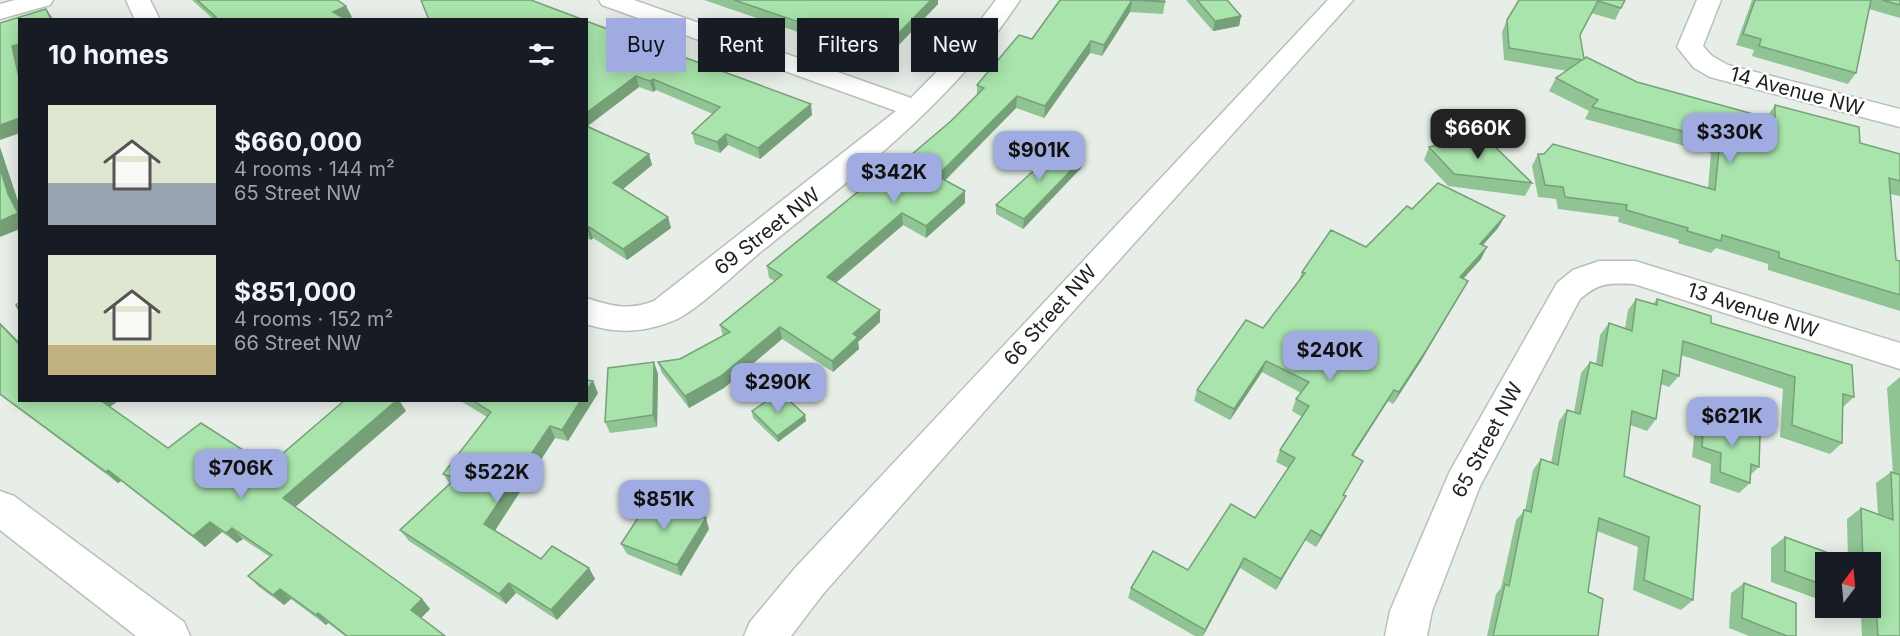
<!DOCTYPE html>
<html lang="en">
<head>
<meta charset="utf-8">
<style>
	:root { --surface:#171b24; --page:#20242c; --text:#f1f3f6; --muted:#9ea1a6; --accent:#a0ace1 }
	body { margin:0; font-family:Inter,sans-serif; background:var(--page); color:var(--text); height:100vh; display:flex; flex-direction:column; font-size:22px; white-space:nowrap }
	* { box-sizing:border-box; margin:0 }
	p { font-size:20px; color:var(--muted) }
	.icon { flex:none; width:33px; height:33px; fill:none; stroke:currentColor; stroke-width:2; stroke-linecap:round; stroke-linejoin:round }
	.map { position:relative; flex:1; overflow:hidden }
	.side { position:absolute; left:18px; top:18px; width:570px; height:384px; display:flex; flex-direction:column; background:var(--surface); border-radius:0px; box-shadow:0 3px 15px #0003 }
	.side>* { flex:none }
	.guide { position:absolute; left:606px; top:18px; width:570px; height:54px; display:flex; gap:12px }
	.needle { width:39px; rotate:16deg }
	.buttons { position:absolute; left:1815px; top:552px; display:grid; gap:12px }
	.buttons a { display:grid; place-items:center; width:66px; height:66px; border-radius:0px; background:var(--surface); box-shadow:0 3px 15px #0003; font-size:30px }
	.price { position:absolute; translate:-50% -51px; padding:0 14px; border-radius:12px; background:var(--accent); color:#111; font-size:20px; line-height:39px; filter:drop-shadow(0 2px 3px #0008) }
	.price::after { content:''; position:absolute; left:50%; top:36px; width:18px; height:14px; margin-left:-9px; background:inherit; clip-path:polygon(0 0,100% 0,50% 100%) }
	.price.active { background:#222; color:#fff }
	ul { padding:0; list-style:none }
	li { display:flex; align-items:center; gap:18px; height:150px; padding:0 30px }
	li span { display:grid; place-items:center; flex:none; width:168px; height:120px; border-radius:0px; color:#555 }
	li>.icon { margin-inline-start:auto }
	span .icon { width:72px; height:72px; fill:#fffc; stroke-width:1 }
	li b { font-size:26px }
	h2 { display:flex; justify-content:space-between; align-items:center; height:72px; padding:0 30px; font-size:26px }
	.chip { padding:0 21px; border-radius:0px; background:var(--surface); box-shadow:0 3px 15px #0003; font-size:21px; line-height:54px }
	.chip.active { background:var(--accent); color:#111 }
	.map>svg:first-child { display:block }
</style>
</head>
<body>
<div class="map">
<svg width="1900" height="636" viewBox="0 0 1900 636">
	<rect width="100%" height="100%" fill="#e7eee8"/>
	<g fill="none" stroke-linecap="round" stroke-linejoin="round">
		<defs>
			<g id="street">
				<path d="M126,0H150L160,20H135Z"/>
				<path d="M599,0H634L911,98L956,52L996,0H1020C950,106 854,176 757,255C737,272 696,311 675,320C643,333 618,334 586,324V298C611,306 629,311 654,301L896,111L602,5Z"/>
				<path d="M1697,0H1721L1703,46L1712,56L1728,65L1900,109V127L1710,77L1694,68L1677,47Z"/>
				<path d="M1599,261H1635L1900,343V369L1634,284C1609,283 1600,282 1580,299L1480,486L1432,611L1427,636H1385L1390,611L1450,471L1557,283L1573,270Z"/>
			</g>
			<g id="secondary">
				<path d="M15,0H53L50,5L0,19V4Z"/>
				<path d="M1328,0H1353L1058,328L823,594L791,636H744L750,622L795,568Z"/>
				<path d="M0,491L14,496L184,622L190,636H136L0,530Z"/>
			</g>
		</defs>
		<use href="#street" stroke="#b9bfb9" stroke-width="3"/>
		<use href="#secondary" stroke="#b9bfb9" stroke-width="3"/>
		<use href="#street" fill="#fff" fill-rule="evenodd"/>
		<use href="#secondary" fill="#fff" fill-rule="evenodd"/>
	</g>
	<g fill="#91c494">
		<path d="M192,0H337L352,17L347,19H213Z"/>
		<path d="M704,0H938V4L891,53L879,49L871,57Z"/>
		<path d="M1060,0H1164L1165,2L1163,14L1130,12L1102,56L1090,53L1044,118L1016,108L945,181L965,203L926,238L903,225L836,283L880,310V322L858,342L859,349L833,372L782,339L724,388L689,408L662,373L658,362L680,359L723,336L720,325L775,281L769,278L767,266L891,172L951,121L977,95V85L1032,39Z"/>
		<path d="M1186,0H1227L1241,16L1239,26L1213,31Z"/>
		<path d="M1519,0H1625L1615,20L1591,13L1580,35L1584,59L1637,82L1766,118L1775,105L1860,143L1900,154V196L1890,194L1896,260L1900,261V311L1768,270V264L1716,248L1711,253L1678,243L1679,240L1618,222L1619,217L1558,209L1556,199L1538,197L1532,166L1538,154L1708,188L1711,153L1585,119L1589,111L1549,91L1556,78L1567,71L1504,60L1502,32L1507,20Z"/>
		<path d="M1752,0H1900V18L1869,9L1856,73L1848,84L1752,56L1754,50L1736,45Z"/>
		<path d="M586,21L812,115L760,159L728,145L720,153L695,144L692,133L713,114L656,90L653,92L639,87L588,126L649,154L652,165L623,189L668,217L671,228L627,260L593,238L591,240L586,238Z"/>
		<path d="M1429,147L1532,183L1525,196L1448,186L1424,160Z"/>
		<path d="M1082,159L1081,168L1023,229L996,214V205L1035,170V165Z"/>
		<path d="M1412,209L1498,228L1483,245L1481,259L1463,279L1468,281L1421,361L1393,404L1388,401L1353,456L1340,507L1316,547L1305,540L1276,590L1240,568L1203,636H1195L1128,598L1131,588L1188,570L1255,518L1288,468L1276,462L1280,450L1302,417L1292,411L1296,399L1301,393L1262,372L1230,420L1194,401L1197,390L1263,328L1298,283L1302,272L1366,247Z"/>
		<path d="M1636,299L1653,304L1657,299L1711,323L1854,397L1843,407L1842,443L1830,454L1780,437L1783,389L1681,355L1679,376L1669,387L1661,384L1656,419L1647,431L1630,425L1624,476L1693,600L1681,610L1633,590L1638,547L1597,531L1588,592L1598,636H1487L1496,594L1501,588L1516,520L1525,510L1533,470L1541,459L1551,463L1559,421L1567,410L1574,412L1581,373L1590,362L1596,364L1600,335L1609,323L1625,328L1628,310Z"/>
		<path d="M0,323L20,343V400H119L110,407L168,448L268,466L406,411L295,507L422,599L430,609L421,618L445,636H345L328,623L326,625L291,599L284,605L259,587L248,576L270,557L243,539L237,543L222,532L205,547L121,481L118,483L0,395Z"/>
		<path d="M658,374L657,427L610,433L605,422Z"/>
		<path d="M1900,377V636H1862L1861,615L1841,608H1870V562H1826V602L1771,582V548L1785,537L1848,561L1847,519L1861,508L1878,514L1876,483L1891,472L1893,473L1887,388Z"/>
		<path d="M598,393L568,441L555,438L495,530L541,559L589,568L595,579L557,620L516,593L506,604L409,541L400,530L450,484L443,474L487,417L459,400H586Z"/>
		<path d="M752,411L805,415L806,421L778,442L753,418Z"/>
		<path d="M1704,417L1759,467L1750,475V483L1739,493L1710,483L1711,464L1692,457L1695,427Z"/>
		<path d="M709,529L681,576L627,554L621,544Z"/>
		<path d="M1744,583L1796,636H1749L1729,628L1731,593Z"/>
	</g>
	<g fill="#76a078">
		<path d="M931,0H938V4L891,53L890,42Z"/>
		<path d="M1132,0L1130,12L1102,56L1104,45Z"/>
		<path d="M346,6L352,17L346,20L333,12Z"/>
		<path d="M46,9L54,20H51Z"/>
		<path d="M1241,16L1239,26L1213,31L1215,21Z"/>
		<path d="M879,38V49L871,57L870,46Z"/>
		<path d="M1091,41L1090,53L1044,118L1045,106Z"/>
		<path d="M20,44V82L12,46Z"/>
		<path d="M636,76L639,87L586,127V113Z"/>
		<path d="M653,79L656,90L653,92L650,81Z"/>
		<path d="M1017,96L1016,108L937,188V176Z"/>
		<path d="M811,104L812,115L760,159L758,148Z"/>
		<path d="M20,118V133L0,140V125Z"/>
		<path d="M726,134L728,145L720,153L717,142Z"/>
		<path d="M0,147L20,207V229L0,237V221L8,194L0,168Z"/>
		<path d="M649,154L652,165L617,194L613,183Z"/>
		<path d="M1082,159L1081,168L1023,229L1024,219Z"/>
		<path d="M965,191V203L926,238V226Z"/>
		<path d="M902,213L903,225L828,289L827,277Z"/>
		<path d="M1505,216L1498,228L1473,256L1480,244Z"/>
		<path d="M668,217L671,228L627,260L623,249Z"/>
		<path d="M589,227L593,238L591,240L587,229Z"/>
		<path d="M1487,247L1481,259L1454,289L1460,277Z"/>
		<path d="M1468,281L1421,361L1393,404L1399,392Z"/>
		<path d="M880,310V322L858,342L859,349L833,372L832,361L853,334Z"/>
		<path d="M0,323L20,343V345L0,324Z"/>
		<path d="M780,327L782,339L724,388L689,408L685,396Z"/>
		<path d="M1266,361L1262,372L1230,420L1234,409Z"/>
		<path d="M654,362L658,374L657,427L653,415Z"/>
		<path d="M593,381L598,393L568,441L562,430L581,400H586V391Z"/>
		<path d="M1394,390L1388,401L1346,466L1352,455Z"/>
		<path d="M99,400H119L107,409Z"/>
		<path d="M397,400H399L406,411L293,509L283,498Z"/>
		<path d="M805,415L806,421L778,442L777,436Z"/>
		<path d="M550,426L555,438L492,535L484,524Z"/>
		<path d="M108,470L121,481L118,483L106,472Z"/>
		<path d="M1346,496L1340,507L1316,547L1321,536Z"/>
		<path d="M706,518L709,529L681,576L677,565Z"/>
		<path d="M210,522L222,532L205,547L193,536Z"/>
		<path d="M232,528L243,539L237,543L226,533Z"/>
		<path d="M1311,530L1305,540L1276,590L1281,579Z"/>
		<path d="M1244,558L1240,568L1203,636L1205,630Z"/>
		<path d="M589,568L595,579L557,620L551,610Z"/>
		<path d="M509,583L516,593L506,604L499,594Z"/>
		<path d="M280,589L291,599L284,605L273,595Z"/>
		<path d="M422,599L430,609L419,620L411,610Z"/>
		<path d="M318,613L328,623L326,625L316,615Z"/>
	</g>
	<g fill="#a9e4ac" stroke="#76a078" stroke-width="1.5">
		<path d="M197,0H337L346,6L333,12L347,20H212L216,17Z"/>
		<path d="M421,0H531L584,20H429Z"/>
		<path d="M734,0H931L890,42L879,38L870,46Z"/>
		<path d="M1060,0H1164L1165,2L1132,0L1104,45L1091,41L1045,106L1017,96L937,176L965,191L926,226L902,213L827,277L880,310L853,334L858,337L832,361L780,327L721,376L685,396L658,362L680,359L730,332L720,325L782,275L767,266L886,169L891,172L951,121L984,88L977,85L1019,35L1032,39Z"/>
		<path d="M1197,0H1227L1241,16L1215,21Z"/>
		<path d="M1519,0H1625L1621,8L1598,1L1580,35L1584,59L1586,57L1637,82L1775,120V105L1859,127L1860,143L1900,154V181L1889,178L1896,260L1900,261V295L1779,258V252L1722,235L1721,241L1687,231L1688,228L1626,210L1627,205L1565,197L1563,187L1545,185L1538,154H1544L1553,144L1715,190L1720,141L1592,107L1598,100L1556,78L1582,60L1509,48L1507,20Z"/>
		<path d="M1755,0H1871L1856,73L1759,46L1761,39L1743,34Z"/>
		<path d="M1882,0H1900V5Z"/>
		<path d="M46,9L51,20H20V44L12,46L20,82V118L0,125V23Z"/>
		<path d="M586,21L811,104L758,148L726,134L717,142L692,133L720,107L653,79L650,81L636,76L586,113Z"/>
		<path d="M586,126L649,154L613,183L668,217L623,249L589,227L586,229Z"/>
		<path d="M1483,135L1532,183L1454,174L1429,147Z"/>
		<path d="M1052,146L1082,159L1024,219L996,205L1039,166L1035,165Z"/>
		<path d="M0,168L8,194L18,213L0,221Z"/>
		<path d="M1438,183L1505,216L1480,244L1487,247L1460,277L1468,281L1427,349L1399,392L1394,390L1352,455L1363,461L1343,495L1346,496L1321,536L1311,530L1281,579L1244,558L1205,630L1131,588L1153,551L1188,570L1231,504L1255,518L1295,458L1280,450L1309,406L1296,399L1309,382L1266,361L1234,409L1197,390L1246,320L1263,328L1305,273L1302,272L1331,230L1366,247L1407,206L1412,209Z"/>
		<path d="M1636,299L1657,305V299L1711,316V323L1852,365L1854,397L1843,394L1842,443L1792,425L1795,377L1683,341L1679,376L1663,370L1656,419L1632,411L1624,476L1700,506L1693,600L1644,580L1649,537L1599,518L1588,592L1603,599L1598,636H1493L1505,584L1509,586L1524,510L1531,512L1541,459L1558,465L1567,410L1580,414L1590,362L1602,366L1609,323L1632,331Z"/>
		<path d="M20,302V312L16,305Z"/>
		<path d="M0,324L20,345V400H100L168,448L201,423L268,466L345,400H397L283,498L422,599L411,610L445,636H347L318,613L316,615L280,589L273,595L248,576L272,555L232,528L226,533L210,522L193,536L108,470L106,472L0,394Z"/>
		<path d="M654,362L653,415L605,422L608,368Z"/>
		<path d="M586,380L593,381L586,391Z"/>
		<path d="M780,392L805,415L777,436L752,411Z"/>
		<path d="M472,400H581L562,430L550,426L484,524L541,559L552,546L589,568L551,610L509,583L499,594L400,530L456,478L443,474L491,412Z"/>
		<path d="M1704,417L1760,436L1759,467L1751,464L1750,483L1720,472L1721,453L1702,447Z"/>
		<path d="M1891,472L1900,475V636H1878L1876,605L1870,603V562H1863L1861,508L1893,520Z"/>
		<path d="M651,498L706,518L677,565L621,544Z"/>
		<path d="M1785,537L1853,562H1826V586L1785,571Z"/>
		<path d="M1744,583L1796,603V636H1787L1742,618Z"/>
	</g>
	<g text-anchor="middle" stroke-width="5" stroke-linejoin="round" paint-order="stroke">
		<g font-size="20" fill="#1e201e" stroke="#fff">
			<text transform="translate(1797 91) rotate(15)" y="7">14 Avenue NW</text>
			<text transform="translate(767 231) rotate(-38)" y="7">69 Street NW</text>
			<text transform="translate(1753 310) rotate(18)" y="7">13 Avenue NW</text>
			<text transform="translate(1050 315) rotate(-48)" y="7">66 Street NW</text>
			<text transform="translate(1487 440) rotate(-62)" y="7">65 Street NW</text>
		</g>
	</g>
</svg>
<div class="buttons">
<a><svg class="needle" viewBox="-14 -14 28 28"><path d="M0-13l5 13h-10z" fill="#e53935"/><path d="M0 13l5-13h-10z" fill="#9ea1a6"/></svg></a>
</div>
<b class="price active" style="left:1478px;top:160px">$660K</b>
<b class="price" style="left:1730px;top:164px">$330K</b>
<b class="price" style="left:1039px;top:182px">$901K</b>
<b class="price" style="left:894px;top:204px">$342K</b>
<b class="price" style="left:1330px;top:382px">$240K</b>
<b class="price" style="left:778px;top:414px">$290K</b>
<b class="price" style="left:1732px;top:448px">$621K</b>
<b class="price" style="left:241px;top:500px">$706K</b>
<b class="price" style="left:497px;top:504px">$522K</b>
<b class="price" style="left:664px;top:531px">$851K</b>
<div class="guide">
<a class="chip active">Buy</a>
<a class="chip">Rent</a>
<a class="chip">Filters</a>
<a class="chip">New</a>
</div>
<section class="side">
<h2>10 homes<svg class="icon" aria-label="filters" viewBox="0 0 24 24"><path d="M4 7h16M4 17h16"/><circle cx="9" cy="7" r="2"/><circle cx="15" cy="17" r="2"/></svg></h2>
<ul>
<li><span style="background:linear-gradient(#dfe7d0 65%,#9aa5b1 0)"><svg class="icon" aria-label="home" viewBox="0 0 24 24"><path d="M3 11l9-7 9 7M6 9v11h12V9"/></svg></span><div><b>$660,000</b><p>4 rooms · 144 m²</p><p>65 Street NW</p></div></li>
<li><span style="background:linear-gradient(#dfe7d0 75%,#c2b280 0)"><svg class="icon" aria-label="home" viewBox="0 0 24 24"><path d="M3 11l9-7 9 7M6 9v11h12V9"/></svg></span><div><b>$851,000</b><p>4 rooms · 152 m²</p><p>66 Street NW</p></div></li>
</ul>
</section>
</div>
</body>
</html>
